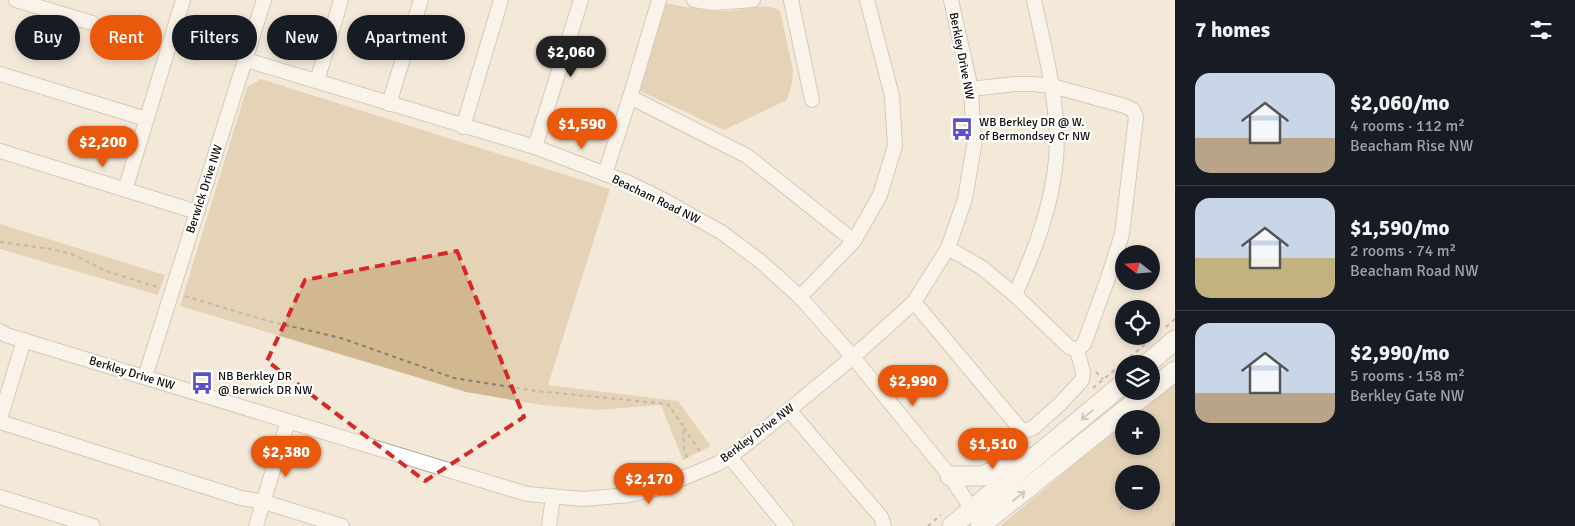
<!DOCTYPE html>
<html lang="en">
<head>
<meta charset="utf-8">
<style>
	:root { --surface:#171b24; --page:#20242c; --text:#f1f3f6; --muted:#9ea1a6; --line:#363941; --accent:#ea580c }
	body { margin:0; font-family:Signika,sans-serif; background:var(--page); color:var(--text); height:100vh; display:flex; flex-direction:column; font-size:19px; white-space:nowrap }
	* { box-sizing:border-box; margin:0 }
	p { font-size:16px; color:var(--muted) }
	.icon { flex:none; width:28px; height:28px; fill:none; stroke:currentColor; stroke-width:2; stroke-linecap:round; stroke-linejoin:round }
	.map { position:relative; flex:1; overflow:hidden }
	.side { display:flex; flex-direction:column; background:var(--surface); width:400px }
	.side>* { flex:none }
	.banner { position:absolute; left:15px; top:15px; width:475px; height:45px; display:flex; gap:10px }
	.needle { width:32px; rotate:287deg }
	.buttons { position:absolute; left:1115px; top:245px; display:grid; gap:10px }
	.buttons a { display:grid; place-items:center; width:45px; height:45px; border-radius:50%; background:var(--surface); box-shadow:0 2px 8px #0003; font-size:25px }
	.price { position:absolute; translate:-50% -42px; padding:0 11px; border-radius:18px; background:var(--accent); color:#fff; font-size:16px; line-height:32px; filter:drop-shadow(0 1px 2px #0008) }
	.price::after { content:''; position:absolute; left:50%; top:30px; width:15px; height:11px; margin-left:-8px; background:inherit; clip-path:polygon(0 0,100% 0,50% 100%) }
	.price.current { background:#222; color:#fff }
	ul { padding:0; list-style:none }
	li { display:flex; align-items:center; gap:15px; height:125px; padding:0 20px }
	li+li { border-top:1px solid var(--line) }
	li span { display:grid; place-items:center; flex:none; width:140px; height:100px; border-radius:15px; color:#555 }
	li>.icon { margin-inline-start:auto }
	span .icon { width:60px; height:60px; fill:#fffc; stroke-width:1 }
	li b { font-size:21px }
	h2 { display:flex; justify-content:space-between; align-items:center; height:60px; padding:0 20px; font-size:21px }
	.pill { padding:0 18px; border-radius:22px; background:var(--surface); box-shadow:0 2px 8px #0003; font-size:18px; line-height:45px }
	.pill.current { background:var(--accent); color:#fff }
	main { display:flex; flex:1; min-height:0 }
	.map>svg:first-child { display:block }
</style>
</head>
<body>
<main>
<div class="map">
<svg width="1175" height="526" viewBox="0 0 1175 526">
	<rect width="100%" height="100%" fill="#f4e9d9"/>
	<g fill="#d2b891" fill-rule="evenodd">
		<path d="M665,3C686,7 706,11 727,11C745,11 764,1 780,11L793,70L792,83L787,100L724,130L640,91Z"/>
		<path d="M261,79L610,189L548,385L678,401L711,446L683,460L661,405L598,410L542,405L466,392L180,306L247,87Z"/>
		<path d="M0,224L165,275L158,295L0,249Z"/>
		<path d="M1175,381V526H1000L1124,423V446H1151V419H1129ZM1124,474H1151V501H1124Z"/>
	</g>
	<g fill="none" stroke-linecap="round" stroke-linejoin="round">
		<defs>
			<g id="minor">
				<path d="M16,0L92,23"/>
				<path d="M694,0L713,3L753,0"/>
				<path d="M791,0L812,100"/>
				<path d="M246,60L535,147L629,183L662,199L721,232L760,261L800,297L853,357L950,476L976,516"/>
				<path d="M0,74L146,119"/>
				<path d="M317,81L341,0"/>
				<path d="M630,97L747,156L854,241"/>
				<path d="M389,104L421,0"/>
				<path d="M463,127L501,0"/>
				<path d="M535,147L581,0"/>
				<path d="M0,151L197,212"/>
				<path d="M605,174L630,97L659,0"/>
				<path d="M125,190L183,0"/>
				<path d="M948,248L981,267L1015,295L1069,347L1077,350L1084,344L1108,278L1122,234L1136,117L1133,110L1125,106L1052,86L1033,84H1015L971,89"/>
				<path d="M1015,295C1034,252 1052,207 1056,159C1060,106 1045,52 1034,0"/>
				<path d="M800,297L854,241L880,195L895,146L892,96L867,0"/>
				<path d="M914,302L1021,430H1027L1033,428L1060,404L1082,380L1083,372L1077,350"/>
				<path d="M0,331L6,335L527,494L583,499L629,495L659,488L717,464L730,457L789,410L853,357L914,302L948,248L965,199L974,146L971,89L951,0"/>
				<path d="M145,377L264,0"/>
				<path d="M789,410L881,517L884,526"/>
				<path d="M0,419L24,340"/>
				<path d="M0,422L241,498L264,502L342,526"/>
				<path d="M730,457L786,526"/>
				<path d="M0,497L93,526"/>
				<path d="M256,526L288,421"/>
				<path d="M549,526L553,497"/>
			</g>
			<g id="major">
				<path d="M1147,364L1175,340"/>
				<path d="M1151,390L1175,371"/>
				<path d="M950,476H983L1020,458H1030"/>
				<path d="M952,526L1124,383"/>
				<path d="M980,526L1149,391"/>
			</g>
		</defs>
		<use href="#minor" stroke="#ada394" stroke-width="16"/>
		<use href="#major" stroke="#ada394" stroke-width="21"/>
		<g stroke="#867e73" stroke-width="2" stroke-dasharray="4 4" stroke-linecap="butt">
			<path d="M0,242L51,249L72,254L106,271L157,287"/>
			<path d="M185,296L268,321L341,338L454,378L536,391L668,404L683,426L684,449L688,460"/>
			<path d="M1166,327L1175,319"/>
			<path d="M1096,372L1103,379"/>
			<path d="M1093,388L1149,341"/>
			<path d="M684,428L701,453"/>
			<path d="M1151,475L1155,478L1151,481"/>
			<path d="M1120,509L1129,501"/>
			<path d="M928,526L941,515"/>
			<path d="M1172,526L1175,520"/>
		</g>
		<use href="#minor" stroke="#fff" stroke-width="14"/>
		<use href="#major" stroke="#fff" stroke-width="19"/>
	</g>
	<defs><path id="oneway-shaft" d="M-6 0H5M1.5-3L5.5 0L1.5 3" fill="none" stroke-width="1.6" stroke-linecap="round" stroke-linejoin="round" transform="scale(1.25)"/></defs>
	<g stroke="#a09f9d">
		<use href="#oneway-shaft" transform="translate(1087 415) rotate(140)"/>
		<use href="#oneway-shaft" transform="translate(1019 496) rotate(-39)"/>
	</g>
	<path d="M0 0H1175V526H0ZM457,251L524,417L425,481L267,361L305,280Z" fill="#f4e9d9" fill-opacity=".55" fill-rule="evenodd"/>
	<path fill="none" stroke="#d62828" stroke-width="4" stroke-dasharray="10 6" stroke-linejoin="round" d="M457,251L524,417L425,481L267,361L305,280Z"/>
	<defs>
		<symbol id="bus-bare" viewBox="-9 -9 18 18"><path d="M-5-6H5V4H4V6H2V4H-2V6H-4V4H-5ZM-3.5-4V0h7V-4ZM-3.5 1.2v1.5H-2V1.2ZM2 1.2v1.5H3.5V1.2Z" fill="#5a50c8" stroke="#fff" stroke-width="2.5" paint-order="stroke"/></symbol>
	</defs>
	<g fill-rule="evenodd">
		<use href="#bus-bare" x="946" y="113" width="32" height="32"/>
		<use href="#bus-bare" x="186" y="367" width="32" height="32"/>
	</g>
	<g text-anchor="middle" stroke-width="4.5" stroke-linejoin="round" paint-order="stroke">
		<g font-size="12" fill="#120e09" stroke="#fff">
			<text transform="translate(962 56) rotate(79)" y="4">Berkley Drive NW</text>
			<text transform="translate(204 189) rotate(-72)" y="4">Berwick Drive NW</text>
			<text transform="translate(656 199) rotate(26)" y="4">Beacham Road NW</text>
			<text transform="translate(132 373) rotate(17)" y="4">Berkley Drive NW</text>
			<text transform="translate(757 433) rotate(-37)" y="4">Berkley Drive NW</text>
		</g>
		<g font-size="12" fill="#120e09" stroke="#fff" text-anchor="start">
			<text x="979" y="126">WB Berkley DR @ W.<tspan x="979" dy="14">of Bermondsey Cr NW</tspan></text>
			<text x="218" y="380">NB Berkley DR<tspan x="218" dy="14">@ Berwick DR NW</tspan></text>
		</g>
	</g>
</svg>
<div class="buttons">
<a><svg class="needle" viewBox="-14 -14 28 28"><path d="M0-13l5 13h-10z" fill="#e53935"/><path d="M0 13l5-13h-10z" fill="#9ea1a6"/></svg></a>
<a><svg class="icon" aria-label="locate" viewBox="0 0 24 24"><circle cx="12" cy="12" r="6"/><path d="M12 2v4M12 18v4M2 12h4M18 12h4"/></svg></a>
<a><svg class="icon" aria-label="layers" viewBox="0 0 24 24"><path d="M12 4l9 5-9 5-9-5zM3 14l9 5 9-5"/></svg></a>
<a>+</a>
<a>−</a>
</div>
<b class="price current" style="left:571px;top:78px">$2,060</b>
<b class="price" style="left:582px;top:150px">$1,590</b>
<b class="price" style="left:103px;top:168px">$2,200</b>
<b class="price" style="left:913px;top:407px">$2,990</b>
<b class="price" style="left:993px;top:470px">$1,510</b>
<b class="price" style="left:286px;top:478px">$2,380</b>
<b class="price" style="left:649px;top:505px">$2,170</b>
<div class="banner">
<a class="pill">Buy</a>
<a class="pill current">Rent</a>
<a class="pill">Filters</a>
<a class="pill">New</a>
<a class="pill">Apartment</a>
</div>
</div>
<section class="side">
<h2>7 homes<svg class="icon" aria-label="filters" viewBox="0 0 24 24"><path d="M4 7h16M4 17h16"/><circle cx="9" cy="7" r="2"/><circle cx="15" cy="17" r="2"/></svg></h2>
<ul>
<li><span style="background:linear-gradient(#c9d6e8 65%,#b9a48a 0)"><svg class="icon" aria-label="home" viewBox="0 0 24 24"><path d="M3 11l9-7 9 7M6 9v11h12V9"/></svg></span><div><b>$2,060/mo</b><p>4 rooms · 112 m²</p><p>Beacham Rise NW</p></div></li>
<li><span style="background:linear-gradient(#c9d6e8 60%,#c2b280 0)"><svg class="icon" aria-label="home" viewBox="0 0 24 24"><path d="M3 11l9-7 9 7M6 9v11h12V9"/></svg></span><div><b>$1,590/mo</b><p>2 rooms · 74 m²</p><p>Beacham Road NW</p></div></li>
<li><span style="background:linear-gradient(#c9d6e8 70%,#b9a48a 0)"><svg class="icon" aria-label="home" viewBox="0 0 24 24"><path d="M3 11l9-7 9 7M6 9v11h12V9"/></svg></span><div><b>$2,990/mo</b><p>5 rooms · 158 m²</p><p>Berkley Gate NW</p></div></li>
</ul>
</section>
</main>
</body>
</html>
